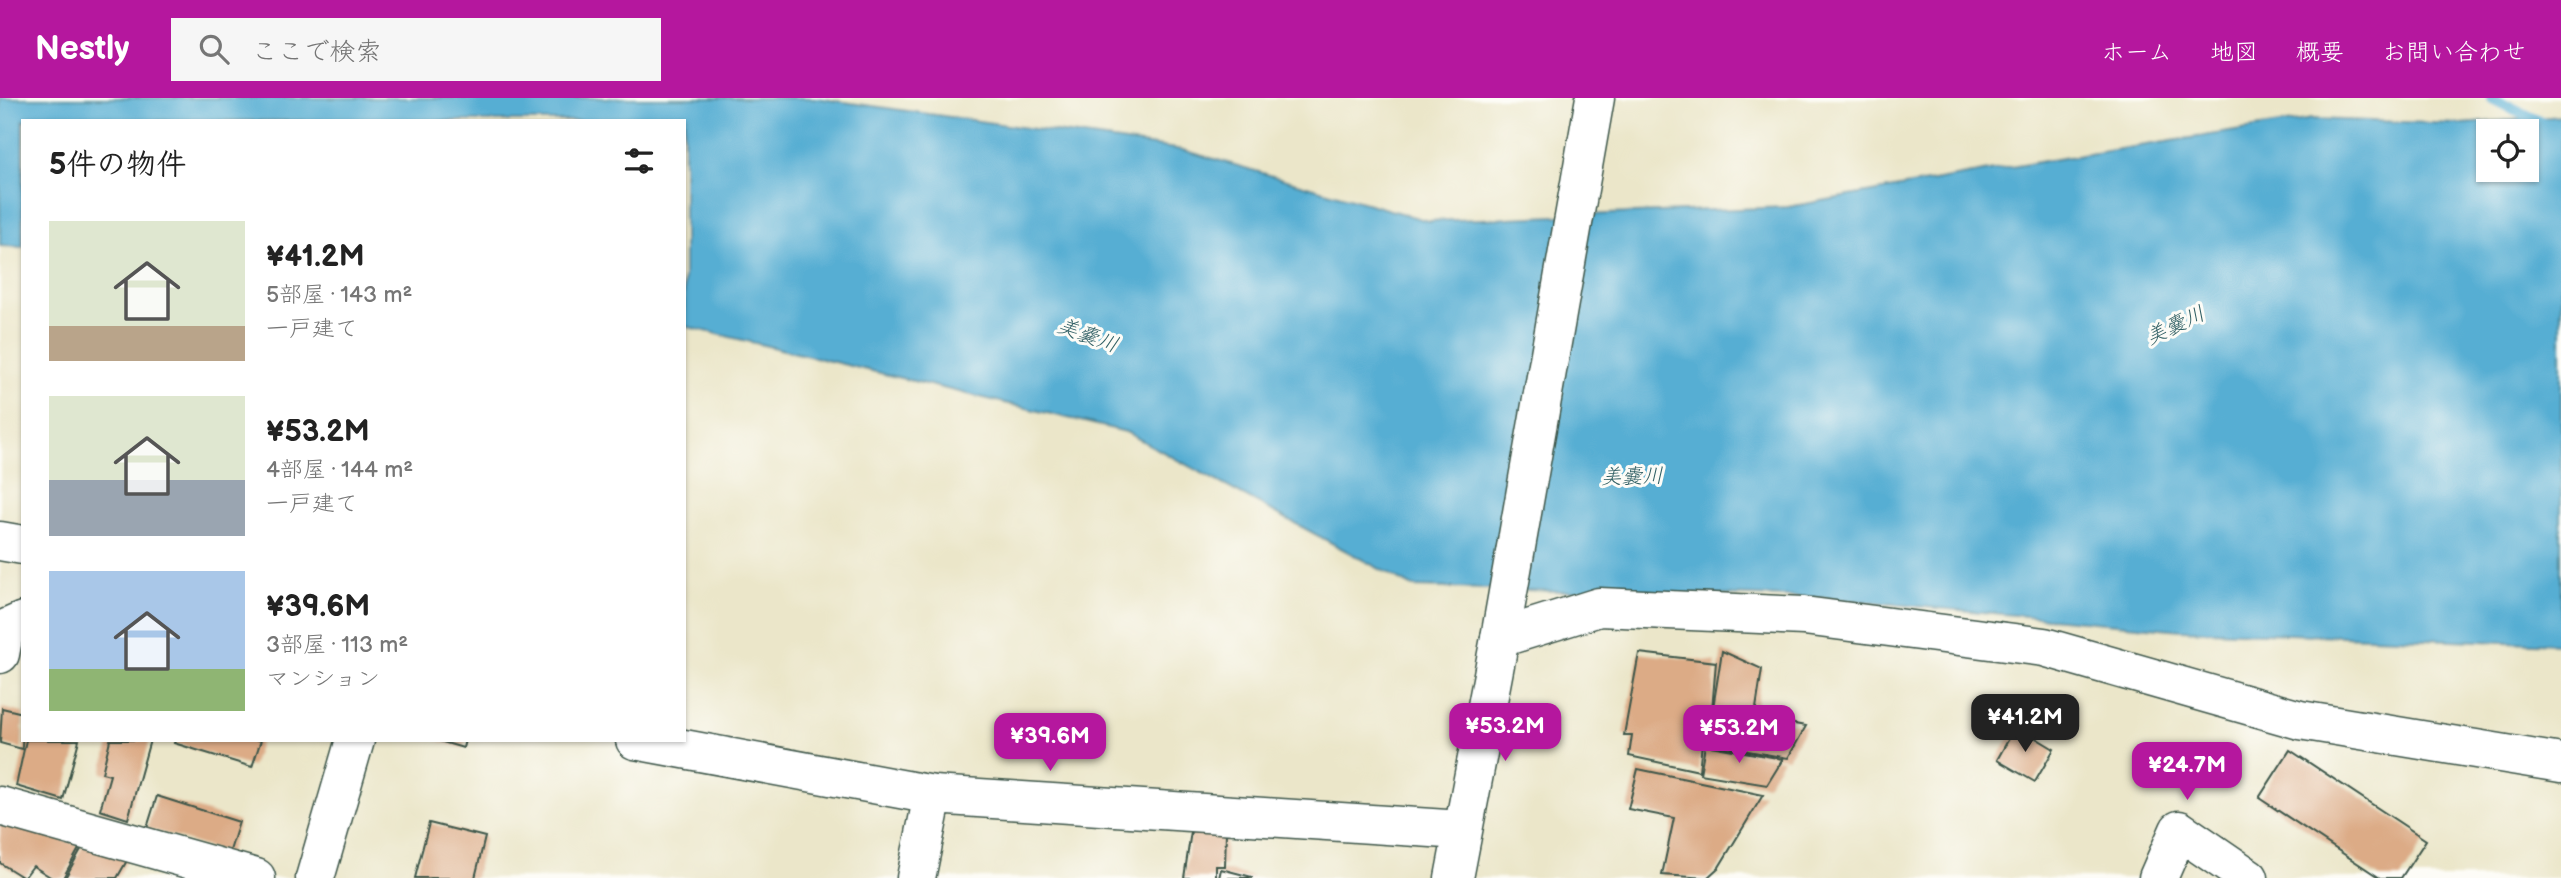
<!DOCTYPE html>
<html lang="ja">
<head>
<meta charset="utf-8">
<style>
	:root { --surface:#fff; --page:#f6f6f6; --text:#222; --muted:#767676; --accent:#b5179e }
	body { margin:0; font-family:"Balsamiq Sans","Klee One",sans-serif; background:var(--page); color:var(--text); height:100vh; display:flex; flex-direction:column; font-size:26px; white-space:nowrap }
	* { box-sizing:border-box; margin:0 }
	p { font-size:23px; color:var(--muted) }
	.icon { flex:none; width:38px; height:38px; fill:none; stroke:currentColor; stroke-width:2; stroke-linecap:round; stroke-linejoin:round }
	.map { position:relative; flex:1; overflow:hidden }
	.details { position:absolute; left:21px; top:21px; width:665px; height:623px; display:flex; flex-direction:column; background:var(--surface); border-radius:0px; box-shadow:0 2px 5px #0004 }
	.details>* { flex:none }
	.tools { position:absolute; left:2476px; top:21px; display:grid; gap:14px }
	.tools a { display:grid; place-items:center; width:63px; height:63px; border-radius:0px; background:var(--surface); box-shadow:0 2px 5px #0004; font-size:35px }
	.price { position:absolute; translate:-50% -60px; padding:0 16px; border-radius:14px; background:var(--accent); color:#fff; font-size:23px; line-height:46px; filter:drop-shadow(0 2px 4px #0008) }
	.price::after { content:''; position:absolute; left:50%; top:42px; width:21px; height:16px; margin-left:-10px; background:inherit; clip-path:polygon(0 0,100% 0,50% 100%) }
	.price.active { background:#222; color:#fff }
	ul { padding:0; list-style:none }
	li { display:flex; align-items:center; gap:21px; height:175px; padding:0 28px }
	li span { display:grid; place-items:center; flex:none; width:196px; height:140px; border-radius:0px; color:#555 }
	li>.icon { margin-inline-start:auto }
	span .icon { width:84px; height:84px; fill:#fffc; stroke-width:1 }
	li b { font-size:30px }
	h2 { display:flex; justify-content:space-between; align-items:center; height:84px; padding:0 28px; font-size:30px }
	header { display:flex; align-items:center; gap:42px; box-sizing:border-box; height:98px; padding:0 35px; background:var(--accent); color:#fff }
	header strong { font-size:33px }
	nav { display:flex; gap:38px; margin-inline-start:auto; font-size:24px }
	.search { width:490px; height:63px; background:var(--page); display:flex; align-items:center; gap:18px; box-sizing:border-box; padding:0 24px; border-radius:0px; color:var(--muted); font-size:26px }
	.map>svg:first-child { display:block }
</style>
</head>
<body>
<header>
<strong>Nestly</strong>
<div class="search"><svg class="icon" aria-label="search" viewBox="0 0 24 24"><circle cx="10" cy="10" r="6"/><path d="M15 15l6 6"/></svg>ここで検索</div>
<nav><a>ホーム</a><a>地図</a><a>概要</a><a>お問い合わせ</a></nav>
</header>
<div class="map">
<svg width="2561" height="780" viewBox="0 0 2561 780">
	<rect width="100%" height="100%" fill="#fdfcf7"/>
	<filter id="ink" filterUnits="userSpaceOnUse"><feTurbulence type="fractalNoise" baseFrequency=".0143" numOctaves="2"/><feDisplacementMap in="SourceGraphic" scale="14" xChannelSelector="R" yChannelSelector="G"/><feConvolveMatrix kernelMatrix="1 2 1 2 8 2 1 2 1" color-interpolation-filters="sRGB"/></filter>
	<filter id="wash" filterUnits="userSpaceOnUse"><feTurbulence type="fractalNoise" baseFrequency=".00686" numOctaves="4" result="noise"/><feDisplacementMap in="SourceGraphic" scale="28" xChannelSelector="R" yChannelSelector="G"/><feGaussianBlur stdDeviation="1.57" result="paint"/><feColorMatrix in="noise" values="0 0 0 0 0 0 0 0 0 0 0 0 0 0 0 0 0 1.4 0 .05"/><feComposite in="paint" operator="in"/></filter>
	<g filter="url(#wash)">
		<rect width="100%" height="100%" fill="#ebe6c9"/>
		<path fill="#56aed3" stroke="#3a7684" stroke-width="2" fill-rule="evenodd" d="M0,0H816L1183,52L1428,123L1788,109L2050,62L2312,21L2461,26L2561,18V546L2182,532L1826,500L1413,489L1126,334L684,228V23H23V149L0,148ZM2488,33H2527V72H2488Z"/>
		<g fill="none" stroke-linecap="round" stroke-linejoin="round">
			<path stroke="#56aed3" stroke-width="12" d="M2492,0L2561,35"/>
		</g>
		<g id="blocks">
			<g fill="#dcab86">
				<path d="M1722,553L1762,571L1755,617L1713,610Z"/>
				<path d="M1639,555L1716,564L1712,612L1806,628L1788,660L1702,645L1699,673L1629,658L1632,637H1624Z"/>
				<path d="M2,610L23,615L22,651L0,645Z"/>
				<path d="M2016,628L2054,651L2035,684L1997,662Z"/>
				<path d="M26,642H79L63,702L16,688Z"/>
				<path d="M110,642H150L128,721L100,712L110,677L102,675Z"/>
				<path d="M175,642H261L252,669L174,645Z"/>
				<path d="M436,642H465L463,650Z"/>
				<path d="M1705,647L1783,661L1767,687L1700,676Z"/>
				<path d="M2290,652L2426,742L2401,780H2380L2259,700Z"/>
				<path d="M1638,671L1763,697L1719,769L1707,780L1662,777L1674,720L1628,711Z"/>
				<path d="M157,698L239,724L229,756L147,730Z"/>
				<path d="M0,725L81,747L63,780H52L33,768L24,780L0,765Z"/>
				<path d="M429,725L485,739L475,780H415Z"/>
				<path d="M1191,733L1226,734L1225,768H1216V780H1184Z"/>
				<path d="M84,746L129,759L117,780H65Z"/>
				<path d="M1221,771L1252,779V780H1219Z"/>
			</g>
		</g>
	</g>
	<g filter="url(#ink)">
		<use href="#blocks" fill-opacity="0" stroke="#3e564a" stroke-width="2"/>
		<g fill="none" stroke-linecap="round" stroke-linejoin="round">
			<defs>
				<g id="minor">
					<path d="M0,443L23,447"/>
					<path d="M1500,540L1599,509L1804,518L2044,549L2300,622L2561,665"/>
					<path d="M0,556L5,531L23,523"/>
					<path d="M635,642L933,697L1462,732"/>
					<path d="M0,708L256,780"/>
					<path d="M315,780L355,642"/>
					<path d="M916,780L933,697"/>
					<path d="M1454,780L1500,540L1595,0"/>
					<path d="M2158,780L2179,732L2249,780"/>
				</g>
			</defs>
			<use href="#minor" stroke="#3e564a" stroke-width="41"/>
			<use href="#minor" stroke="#fff" stroke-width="38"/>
		</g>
	</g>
	<g text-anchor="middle" stroke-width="6" stroke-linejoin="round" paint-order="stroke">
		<g font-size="21" font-style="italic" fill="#305f64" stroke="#fdfcf7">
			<text transform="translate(2175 227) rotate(-25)" y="7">美嚢川</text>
			<text transform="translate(1088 237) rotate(20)" y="7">美嚢川</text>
			<text transform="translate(1632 378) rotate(-1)" y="7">美嚢川</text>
		</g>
	</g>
</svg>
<div class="tools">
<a><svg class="icon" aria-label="locate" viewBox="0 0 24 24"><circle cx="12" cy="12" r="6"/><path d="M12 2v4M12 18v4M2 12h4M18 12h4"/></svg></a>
</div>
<b class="price active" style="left:2025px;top:656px">¥41.2M</b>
<b class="price" style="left:1505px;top:665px">¥53.2M</b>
<b class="price" style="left:1739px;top:667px">¥53.2M</b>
<b class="price" style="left:1050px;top:675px">¥39.6M</b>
<b class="price" style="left:2187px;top:704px">¥24.7M</b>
<section class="details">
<h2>5件の物件<svg class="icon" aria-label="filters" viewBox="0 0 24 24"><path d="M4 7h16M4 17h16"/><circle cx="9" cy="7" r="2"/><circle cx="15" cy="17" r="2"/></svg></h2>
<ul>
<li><span style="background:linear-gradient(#dfe7d0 75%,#b9a48a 0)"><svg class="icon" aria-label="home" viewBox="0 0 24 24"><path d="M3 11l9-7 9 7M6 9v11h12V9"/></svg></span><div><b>¥41.2M</b><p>5部屋 · 143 m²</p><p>一戸建て</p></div></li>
<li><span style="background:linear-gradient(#dfe7d0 60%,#9aa5b1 0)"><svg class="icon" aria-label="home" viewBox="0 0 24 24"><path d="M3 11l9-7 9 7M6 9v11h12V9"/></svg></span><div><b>¥53.2M</b><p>4部屋 · 144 m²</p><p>一戸建て</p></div></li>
<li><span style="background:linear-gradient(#a9c7e8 70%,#8fb573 0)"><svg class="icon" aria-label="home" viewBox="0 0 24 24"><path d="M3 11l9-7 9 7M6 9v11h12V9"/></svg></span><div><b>¥39.6M</b><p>3部屋 · 113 m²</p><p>マンション</p></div></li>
</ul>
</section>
</div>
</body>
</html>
